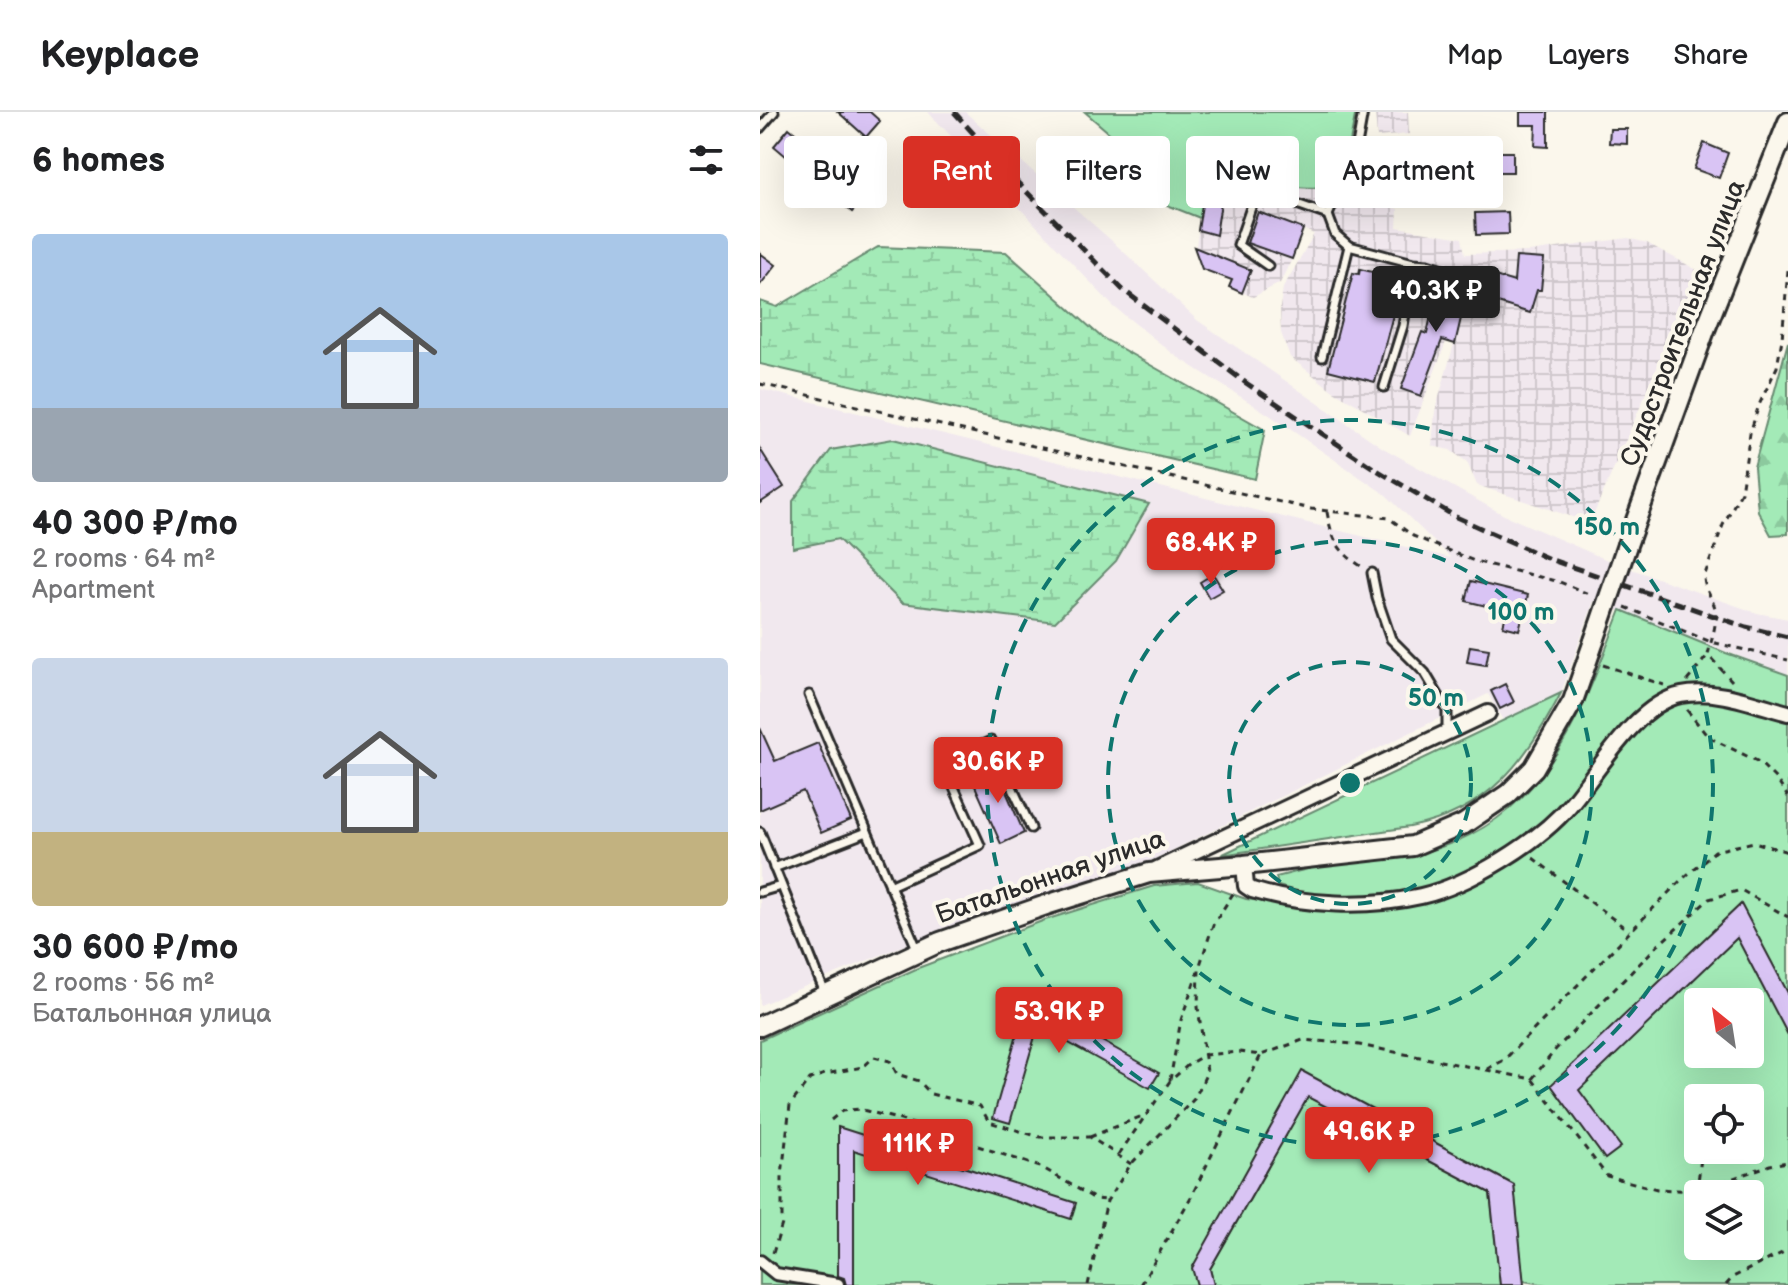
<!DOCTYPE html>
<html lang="en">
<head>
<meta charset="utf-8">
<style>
	:root { --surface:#fff; --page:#f6f6f6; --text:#202124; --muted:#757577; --line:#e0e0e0; --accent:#d93025 }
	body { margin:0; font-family:"Balsamiq Sans",sans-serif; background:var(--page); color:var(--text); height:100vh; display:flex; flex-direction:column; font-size:30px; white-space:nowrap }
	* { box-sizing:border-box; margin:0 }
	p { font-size:26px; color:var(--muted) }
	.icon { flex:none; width:44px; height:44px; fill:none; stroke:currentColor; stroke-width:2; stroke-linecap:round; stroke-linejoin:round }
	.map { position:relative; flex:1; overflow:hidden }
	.panel { display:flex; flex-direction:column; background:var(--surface); width:760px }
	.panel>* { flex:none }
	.hud { position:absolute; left:24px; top:24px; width:760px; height:72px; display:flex; gap:16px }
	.needle { width:52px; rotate:330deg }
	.controls { position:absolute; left:924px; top:876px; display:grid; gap:16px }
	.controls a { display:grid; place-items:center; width:80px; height:80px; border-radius:8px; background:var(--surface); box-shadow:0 8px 32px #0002; font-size:40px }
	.price { position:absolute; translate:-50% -68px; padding:0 18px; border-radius:8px; background:var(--accent); color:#fff; font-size:26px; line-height:52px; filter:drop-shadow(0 2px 4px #0008) }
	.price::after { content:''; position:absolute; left:50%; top:48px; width:24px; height:18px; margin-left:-12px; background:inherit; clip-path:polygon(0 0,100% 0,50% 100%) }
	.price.on { background:#222; color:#fff }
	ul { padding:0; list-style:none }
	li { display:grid; align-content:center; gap:16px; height:424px; padding:0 32px }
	li span { display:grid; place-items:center; height:248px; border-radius:8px; color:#555 }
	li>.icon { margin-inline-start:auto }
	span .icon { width:144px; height:144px; fill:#fffc; stroke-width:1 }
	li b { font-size:34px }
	h2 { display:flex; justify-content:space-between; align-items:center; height:96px; padding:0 32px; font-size:34px }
	.pill { padding:0 28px; border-radius:8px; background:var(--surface); box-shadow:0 8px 32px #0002; font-size:28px; line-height:72px }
	.pill.on { background:var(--accent); color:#fff }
	header { display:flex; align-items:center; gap:48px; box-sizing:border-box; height:112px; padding:0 40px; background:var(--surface); border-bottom:2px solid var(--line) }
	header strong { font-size:38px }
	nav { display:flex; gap:44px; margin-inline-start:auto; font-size:28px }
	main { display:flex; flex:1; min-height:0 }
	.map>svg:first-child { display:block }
</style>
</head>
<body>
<header>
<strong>Keyplace</strong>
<nav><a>Map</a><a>Layers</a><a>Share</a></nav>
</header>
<main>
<section class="panel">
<h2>6 homes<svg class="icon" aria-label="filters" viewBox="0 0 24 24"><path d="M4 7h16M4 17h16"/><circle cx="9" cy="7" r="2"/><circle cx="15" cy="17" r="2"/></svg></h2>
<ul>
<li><span style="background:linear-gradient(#a9c7e8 70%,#9aa5b1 0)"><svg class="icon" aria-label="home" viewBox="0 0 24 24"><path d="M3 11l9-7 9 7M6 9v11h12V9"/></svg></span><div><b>40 300 ₽/mo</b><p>2 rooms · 64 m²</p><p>Apartment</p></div></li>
<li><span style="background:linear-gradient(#c9d6e8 70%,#c2b280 0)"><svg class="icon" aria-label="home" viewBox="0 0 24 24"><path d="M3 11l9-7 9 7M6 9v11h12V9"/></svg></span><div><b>30 600 ₽/mo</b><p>2 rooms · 56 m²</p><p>Батальонная улица</p></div></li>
</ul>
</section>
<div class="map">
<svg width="1028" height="1173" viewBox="0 0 1028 1173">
	<defs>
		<pattern id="industrial-grid" width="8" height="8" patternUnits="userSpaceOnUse" patternTransform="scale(2)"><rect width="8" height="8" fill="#f1e8ee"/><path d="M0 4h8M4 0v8" fill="none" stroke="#cfc7cc"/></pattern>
		<pattern id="forest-firs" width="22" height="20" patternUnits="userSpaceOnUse" patternTransform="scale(2)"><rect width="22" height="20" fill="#a3eab7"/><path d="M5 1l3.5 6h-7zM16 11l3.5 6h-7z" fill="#8cc99e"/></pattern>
		<pattern id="wetland-marsh" width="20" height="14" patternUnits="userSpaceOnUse" patternTransform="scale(2)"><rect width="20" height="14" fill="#a3eab7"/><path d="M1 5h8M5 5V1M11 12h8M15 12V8" fill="none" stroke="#8cc99e"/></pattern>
	</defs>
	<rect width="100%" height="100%" fill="#fbf7ec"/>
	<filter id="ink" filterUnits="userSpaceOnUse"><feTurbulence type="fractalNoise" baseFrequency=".0125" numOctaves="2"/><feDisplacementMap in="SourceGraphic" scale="16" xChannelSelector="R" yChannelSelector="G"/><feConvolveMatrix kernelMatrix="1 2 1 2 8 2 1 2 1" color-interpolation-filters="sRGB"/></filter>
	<g filter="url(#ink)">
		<path fill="#f1e8ee" d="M168,0H205L352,129L437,208L623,336L744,403L854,451L997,501L1028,507V563L834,489L801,581L744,610L728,582L387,751L282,782L176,820L0,893V277L691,446L626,383L508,302L416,244L353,194Z"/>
		<g fill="url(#industrial-grid)">
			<path d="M615,0H648L649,22L617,25Z"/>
			<path d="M453,35L488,41L491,52L520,58L536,75L559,76L638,97L637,115L702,126L705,142L769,140L868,126L887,131L939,159L830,411L717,373L707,350L690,338L672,334L675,299L694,232L686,230L650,324L572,278L530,245L521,221L520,195L523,176L554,122L543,117L532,147L520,171L493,185L469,175L471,168L442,157L435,139Z"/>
		</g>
		<g fill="#a3eab7" stroke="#678a71" stroke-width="2" fill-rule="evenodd">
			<path d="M325,0H596C590,23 589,67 562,75C554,77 544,75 536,75L520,58L491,52L487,41L453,35L440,106L392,87L368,57L354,25Z"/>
			<path d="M861,498L966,541L1028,563V596C994,587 951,568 915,577C870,589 840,650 811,685C743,764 619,807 518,774L516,765C534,761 552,755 570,752C600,747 631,748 661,741C785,711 820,604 861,498Z"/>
			<path d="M801,581C767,648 728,700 650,715L461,743Z"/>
			<path d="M929,587L966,589L1028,607V1173H787L763,1169L754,1073L542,960L433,1155L437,1173H0V928L158,856L285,808L394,774L438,770L486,787L549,795L612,796L764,742L873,620L902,596ZM938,890H990V942H938ZM938,986H990V1038H938ZM938,1082H990V1134H938Z"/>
			<path d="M548,985L730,1081L740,1173H454L450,1157Z"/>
		</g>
		<path fill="url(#forest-firs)" stroke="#678a71" stroke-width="2" d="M1028,230V422L1011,423L998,399L994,355Z"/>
		<g fill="url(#wetland-marsh)" stroke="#678a71" stroke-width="2">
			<path d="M118,135L246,140L341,225L505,318L495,367L0,252V189L17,195Z"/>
			<path d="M133,327L389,392L356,449L295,510L142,491L78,427L33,436V389L71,338Z"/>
		</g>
		<g fill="#d9c4f4" stroke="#2b2b2b" stroke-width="2">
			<path d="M78,0H110L120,9L106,25Z"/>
			<path d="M760,0H788V35L775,34L776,13H760Z"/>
			<path d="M29,16L108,82L92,100L14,34Z"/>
			<path d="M850,17H867V32L849,31Z"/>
			<path d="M944,31L968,41L959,66L934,57Z"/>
			<rect x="737" y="40" width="16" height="20"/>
			<path d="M450,42L468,45L456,123L438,118Z"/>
			<path d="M498,100L543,117L532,147L487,131Z"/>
			<path d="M748,100L749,122L716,123L715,101Z"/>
			<path d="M434,135L491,158L482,181L469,175L472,168L442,157Z"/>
			<path d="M0,141L16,153L0,173Z"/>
			<path d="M756,145L784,147L781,178H777L770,201L715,184L722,160L754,170Z"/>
			<path d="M600,157L637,166L636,172L641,173L615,270L568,258L593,161L599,162Z"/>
			<path d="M679,168L708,176L695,232L682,228L661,284L641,277L662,220L667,222Z"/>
			<path d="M0,337L24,375L0,391Z"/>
			<path d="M453,462L463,478L449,486L440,470Z"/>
			<path d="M711,469L768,483L759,518L743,514L747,499L706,489Z"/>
			<path d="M710,534L729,537L726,553L707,550Z"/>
			<path d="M745,572L754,590L740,597L731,579Z"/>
			<path d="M0,616L15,649L58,631L91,708L61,721L43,679L0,698Z"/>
			<path d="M235,654L264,721L241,732L211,665Z"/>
			<path d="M981,792L1028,881V923L977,826L819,978L861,1035L845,1047L791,973Z"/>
			<path d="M267,887L399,961L390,976L278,914L250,1011L233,1006Z"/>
			<path d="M542,959L754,1073L764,1173H740L730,1081L548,985L450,1157L454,1173H437L432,1156Z"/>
			<path d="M78,1015L316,1091L311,1107L94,1038V1173H86L84,1166L78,1164Z"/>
		</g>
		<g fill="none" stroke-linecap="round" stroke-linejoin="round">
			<defs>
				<g id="service">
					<path d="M0,16L14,0"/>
					<path d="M568,103L575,122L589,134L653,151L668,152L705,164"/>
					<path d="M508,154L478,133L497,78L568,103L596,39L603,0"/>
					<path d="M562,245L589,134"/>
					<path d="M624,275L643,214L653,151"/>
					<path d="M612,461L617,486L631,527L665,561L687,598V620"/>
					<path d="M49,583L158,839"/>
					<path d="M0,720L65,881"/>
					<path d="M14,756L107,720"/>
					<path d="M130,774L220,733L183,651L231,629L271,716"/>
					<path d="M0,780L21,774"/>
				</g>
				<path id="pedestrian" d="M0,1149L16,1162L78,1172"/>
				<g id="minor">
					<path d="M484,753L486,774L492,778C545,794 608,796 661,784C709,773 779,730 810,693C839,659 876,592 921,583C956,576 995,592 1028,601"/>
					<path d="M397,757L728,601"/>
				</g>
				<g id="tertiary">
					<path d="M867,433L945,218L1028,10"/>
					<path d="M0,914L180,830L286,793L389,761L484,753L653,734L704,712L748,682L774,656L813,589L834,529"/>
				</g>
			</defs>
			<use href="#service" stroke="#2b2b2b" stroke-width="13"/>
			<use href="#pedestrian" stroke="#2b2b2b" stroke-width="16"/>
			<use href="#minor" stroke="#2b2b2b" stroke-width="20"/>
			<use href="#tertiary" stroke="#2b2b2b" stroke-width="24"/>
			<g stroke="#2b2b2b" stroke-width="3" stroke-dasharray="6 6" stroke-linecap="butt">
				<path d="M0,272L551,397L629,406L653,424L714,449L800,470L831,483"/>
				<path d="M567,400C572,427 577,439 601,454"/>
				<path d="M865,495L951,530L1028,548"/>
				<path d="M843,553L904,573"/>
				<path d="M927,569L947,544"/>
				<path d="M972,569L948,543C951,528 958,511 955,496C952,485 944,477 944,465L963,413L981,380L990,321L999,293L1017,255L1022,227L1028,158"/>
				<path d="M927,598L948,625L999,650L1016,667L1028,685"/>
				<path d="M773,746L869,819"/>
				<path d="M727,957L744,948L920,769L955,739L994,730L1028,740"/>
				<path d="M772,967L796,937L893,838L949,787L981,778L1028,805"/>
				<path d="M410,968L421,908L438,859"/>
				<path d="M956,986L958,978"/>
				<path d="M71,1008L82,999L99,997L141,1008L283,1056L335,1087L346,1088"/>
				<path d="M330,1025L387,1002L410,969L429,952L444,943L479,940L501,943L543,928L594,932L772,967L847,1064L897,1077L937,1079L1010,1053L1028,1050"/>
				<path d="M359,1042L386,1003"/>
				<path d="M937,1078L942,1038"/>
				<path d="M13,1141L22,1112V1063L30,993L50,967L65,962L103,955L114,945L130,949L137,962L159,969L171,982L220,994L229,1010L280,1025H330L371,1052"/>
				<path d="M328,1173L347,1089L371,1052L435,986L447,960L438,895L439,856L453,813L474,780"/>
				<path d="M381,1173L431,1085L501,943"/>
				<path d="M966,1173L973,1165L1028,1138"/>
			</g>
			<use href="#service" stroke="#fbf7ec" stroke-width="7"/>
			<use href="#pedestrian" stroke="#fbf7ec" stroke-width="10"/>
			<use href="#minor" stroke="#fbf7ec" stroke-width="14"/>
			<use href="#tertiary" stroke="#fbf7ec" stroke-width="18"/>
			<path stroke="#2b2b2b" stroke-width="5" stroke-dasharray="12 6" stroke-linecap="butt" d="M194,0L258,71L362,177L486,271L615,357L696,405L789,447L986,515L1028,525"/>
			<defs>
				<path id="tertiary-bridge" d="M834,529L867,433"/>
			</defs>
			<use href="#tertiary-bridge" stroke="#2b2b2b" stroke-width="24" stroke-linecap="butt"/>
			<use href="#tertiary-bridge" stroke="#fbf7ec" stroke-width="18"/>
		</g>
	</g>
	<g fill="none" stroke="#0f766e" stroke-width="4" stroke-dasharray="14 10">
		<circle cx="590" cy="671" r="121"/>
		<circle cx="590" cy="671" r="242"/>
		<circle cx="590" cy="671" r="363"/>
	</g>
	<g text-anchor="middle" stroke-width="8" stroke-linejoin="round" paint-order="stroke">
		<g font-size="26" fill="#2b2b2b" stroke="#fbf7ec">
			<text transform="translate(922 211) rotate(-69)" y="9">Судостроительная улица</text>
			<text transform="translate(290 764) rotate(-19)" y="9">Батальонная улица</text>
		</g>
	</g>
	<circle cx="590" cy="671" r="12" fill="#0f766e" stroke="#fbf7ec" stroke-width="4"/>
	<g font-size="24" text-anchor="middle" font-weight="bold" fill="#0f766e" stroke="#fbf7ec" stroke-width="8" stroke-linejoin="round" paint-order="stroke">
		<text x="847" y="423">150 m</text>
		<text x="761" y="508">100 m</text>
		<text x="676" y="594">50 m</text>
	</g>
</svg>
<div class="controls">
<a><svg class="needle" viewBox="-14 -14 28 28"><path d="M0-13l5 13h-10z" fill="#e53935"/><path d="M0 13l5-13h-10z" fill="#757577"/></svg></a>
<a><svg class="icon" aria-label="locate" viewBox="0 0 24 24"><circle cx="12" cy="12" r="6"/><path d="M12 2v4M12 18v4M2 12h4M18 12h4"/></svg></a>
<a><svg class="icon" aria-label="layers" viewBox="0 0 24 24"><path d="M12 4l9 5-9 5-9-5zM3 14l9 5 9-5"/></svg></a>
</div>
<b class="price on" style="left:676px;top:222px">40.3K ₽</b>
<b class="price" style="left:451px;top:474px">68.4K ₽</b>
<b class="price" style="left:238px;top:693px">30.6K ₽</b>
<b class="price" style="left:299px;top:943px">53.9K ₽</b>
<b class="price" style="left:609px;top:1063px">49.6K ₽</b>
<b class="price" style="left:158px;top:1075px">111K ₽</b>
<div class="hud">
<a class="pill">Buy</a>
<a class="pill on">Rent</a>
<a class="pill">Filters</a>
<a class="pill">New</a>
<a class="pill">Apartment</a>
</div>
</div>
</main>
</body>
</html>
